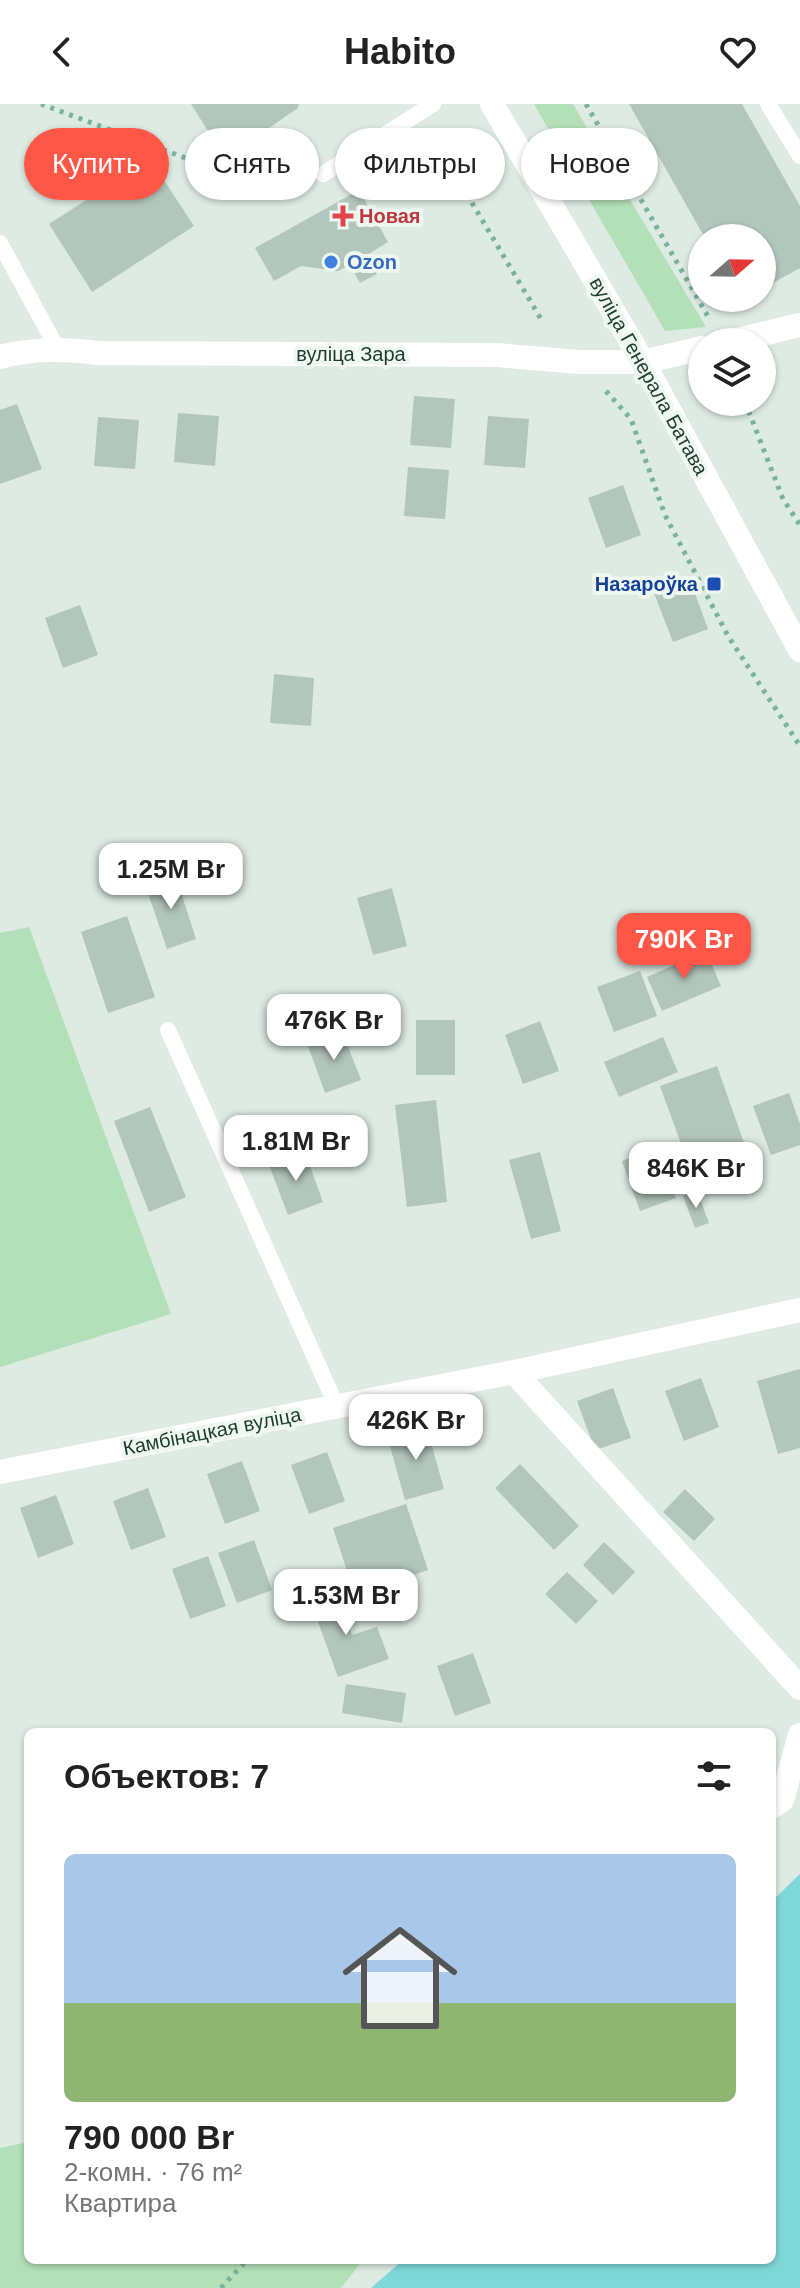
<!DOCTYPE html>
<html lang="ru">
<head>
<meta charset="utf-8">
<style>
	:root { --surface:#fff; --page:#f6f6f6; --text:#222; --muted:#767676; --line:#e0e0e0; --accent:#ff5747 }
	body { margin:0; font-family:Helvetica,sans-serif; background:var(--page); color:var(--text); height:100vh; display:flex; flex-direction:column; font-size:30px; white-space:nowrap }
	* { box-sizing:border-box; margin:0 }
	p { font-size:26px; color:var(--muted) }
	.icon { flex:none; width:44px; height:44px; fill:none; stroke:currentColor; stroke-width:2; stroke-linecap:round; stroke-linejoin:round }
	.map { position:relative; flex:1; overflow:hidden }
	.side { position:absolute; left:24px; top:1624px; width:752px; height:536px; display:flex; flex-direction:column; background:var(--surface); border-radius:12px; box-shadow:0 2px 6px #0004 }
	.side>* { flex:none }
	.banner { position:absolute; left:24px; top:24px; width:752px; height:72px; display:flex; gap:16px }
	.needle { width:52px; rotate:70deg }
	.controls { position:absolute; left:688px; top:120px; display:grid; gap:16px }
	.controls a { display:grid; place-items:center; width:88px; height:88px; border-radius:50%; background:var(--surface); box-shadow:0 2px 6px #0004; font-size:40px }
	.price { position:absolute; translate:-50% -68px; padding:0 18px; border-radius:16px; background:#fff; color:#222; font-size:26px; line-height:52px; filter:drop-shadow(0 2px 4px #0008) }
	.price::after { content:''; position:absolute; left:50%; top:48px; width:24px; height:18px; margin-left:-12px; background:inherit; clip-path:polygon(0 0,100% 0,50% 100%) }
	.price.selected { background:var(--accent); color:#fff }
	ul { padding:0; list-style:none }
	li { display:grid; align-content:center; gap:16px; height:424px; padding:0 40px }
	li+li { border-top:2px solid var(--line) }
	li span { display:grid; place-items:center; height:248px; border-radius:12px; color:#555 }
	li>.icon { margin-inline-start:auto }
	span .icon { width:144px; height:144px; fill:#fffc; stroke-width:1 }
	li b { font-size:34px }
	h2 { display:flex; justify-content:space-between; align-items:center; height:96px; padding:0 40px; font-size:34px }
	.pill { padding:0 28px; border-radius:36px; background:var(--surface); box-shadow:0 2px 6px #0004; font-size:28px; line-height:72px }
	.pill.selected { background:var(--accent); color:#fff }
	header { display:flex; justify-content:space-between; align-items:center; height:104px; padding:0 40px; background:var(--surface); font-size:36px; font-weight:800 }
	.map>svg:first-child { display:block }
</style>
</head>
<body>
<header><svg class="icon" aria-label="back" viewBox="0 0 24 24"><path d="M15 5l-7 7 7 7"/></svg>Habito<svg class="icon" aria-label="heart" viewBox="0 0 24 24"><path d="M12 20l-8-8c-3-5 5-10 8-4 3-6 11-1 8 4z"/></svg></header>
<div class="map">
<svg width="800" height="2184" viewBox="0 0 800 2184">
	<rect width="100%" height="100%" fill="#ddebe3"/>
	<g fill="#b3e0b8">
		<path d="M534,0H573L706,223L665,227Z"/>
		<path d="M29,823L171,1210L0,1263V829Z"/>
		<path d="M28,2038V2156H363L341,2184H0V2044Z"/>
	</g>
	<path fill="#7ed8d7" d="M800,1770V2184H371L403,2156H772V1797Z"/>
	<g fill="#b2c6bb">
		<path d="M191,0H299L298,4L225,54Z"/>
		<path d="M629,0H742L800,102V164L762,185V134H705Z"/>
		<path d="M150,55L194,122L92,188L49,120Z"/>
		<path d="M359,86L388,138L367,151L377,170L360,179L350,161L338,167L301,162L274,177L255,144Z"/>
		<path d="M414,292L455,295L451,344L410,341Z"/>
		<path d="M17,300L42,365L0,380V306Z"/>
		<path d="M178,309L219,312L215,362L174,358Z"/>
		<path d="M488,312L529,315L525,364L484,361Z"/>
		<path d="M98,313L139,316L135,365L94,362Z"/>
		<path d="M408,363L449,366L445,415L404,412Z"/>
		<path d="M623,381L641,431L606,444L588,394Z"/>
		<path d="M690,476L708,525L673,538L654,489Z"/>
		<path d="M80,501L98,551L63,564L45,514Z"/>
		<path d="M274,570L314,574L311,622L270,619Z"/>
		<path d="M175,770L196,835L167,845L145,780Z"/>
		<path d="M392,784L407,842L373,851L357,794Z"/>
		<path d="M127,812L155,893L108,909L81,828Z"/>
		<path d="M706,847L721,882L662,907L647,873Z"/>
		<path d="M640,867L657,912L614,928L597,883Z"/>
		<rect x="416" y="916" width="39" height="55"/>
		<path d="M540,917L559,967L523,980L505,931Z"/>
		<path d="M342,927L361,976L325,989L307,939Z"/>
		<path d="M663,933L678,968L619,993L604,958Z"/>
		<path d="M717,962L744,1039L688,1059L660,982Z"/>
		<path d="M789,989L800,1020V1041L771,1051L753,1002Z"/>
		<path d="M436,996L447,1098L407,1103L395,1001Z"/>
		<path d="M150,1003L186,1093L149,1108L114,1017Z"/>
		<path d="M658,1044L676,1094L640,1107L622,1057Z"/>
		<path d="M305,1048L323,1098L288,1111L269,1061Z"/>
		<path d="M540,1048L561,1127L531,1135L509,1056Z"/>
		<path d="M697,1087L709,1119L695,1124L683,1092Z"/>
		<path d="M800,1265V1344L778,1350L757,1277Z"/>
		<path d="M701,1274L719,1323L684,1337L665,1287Z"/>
		<path d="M613,1284L631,1334L595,1346L577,1297Z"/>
		<path d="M426,1321L444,1385L405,1396L387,1332Z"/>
		<path d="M327,1348L345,1397L309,1410L291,1361Z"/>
		<path d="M242,1357L260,1407L225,1420L207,1370Z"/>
		<path d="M520,1360L579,1422L554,1446L495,1384Z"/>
		<path d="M148,1384L166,1433L131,1446L113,1397Z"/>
		<path d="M685,1385L715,1415L694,1437L663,1408Z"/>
		<path d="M56,1391L74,1440L38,1454L20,1404Z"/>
		<path d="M406,1400L428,1466L355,1491L333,1424Z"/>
		<path d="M254,1436L272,1486L237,1499L218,1449Z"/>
		<path d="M604,1438L635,1468L613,1491L583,1461Z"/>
		<path d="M208,1452L226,1502L190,1515L172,1465Z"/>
		<path d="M567,1468L598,1497L576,1520L545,1490Z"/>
		<path d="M335,1484L352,1531L377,1523L389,1555L338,1573L309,1493Z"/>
		<path d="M473,1549L491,1599L455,1612L437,1562Z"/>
		<path d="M346,1580L406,1589L402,1619L342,1609Z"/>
	</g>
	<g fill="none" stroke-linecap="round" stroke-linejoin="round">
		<g stroke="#7ab398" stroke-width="5" stroke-dasharray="4 6" stroke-linecap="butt">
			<path d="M41,0L247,77L302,72"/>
			<path d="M586,0L710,216"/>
			<path d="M431,30L541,215"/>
			<path d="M606,287L631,315L665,411L728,532L800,642"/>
			<path d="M745,298L783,395L800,421"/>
			<path d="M221,2184L247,2156"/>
		</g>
		<g stroke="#fff" stroke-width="16">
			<path d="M768,0L800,52"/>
			<path d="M323,70L433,0"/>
			<path d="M0,139L57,244"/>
			<path d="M168,926L337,1303"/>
		</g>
		<g stroke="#fff" stroke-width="24">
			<path d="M729,238L800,221"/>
			<path d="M0,253C34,244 64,245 98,249L497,251L579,258H643L702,244"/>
			<path d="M514,1268L800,1584"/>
			<path d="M772,1703L782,1696L800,1631"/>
		</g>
		<g stroke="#fff" stroke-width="24">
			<path d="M492,0L643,258L800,546"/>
			<path d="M0,1368L514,1268L800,1206"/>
		</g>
	</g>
	<path fill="#e0444e" stroke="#eef8f1" stroke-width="3" d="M339 100h8v8h8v8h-8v8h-8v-8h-8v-8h8z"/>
	<circle fill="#3f7fe0" stroke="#eef8f1" stroke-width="3" cx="331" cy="158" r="8"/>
	<rect fill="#1a4fb4" stroke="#eef8f1" stroke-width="3" x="706" y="472" width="16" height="16" rx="4"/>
	<g text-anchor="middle" stroke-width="8" stroke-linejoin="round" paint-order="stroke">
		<g font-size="20" font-weight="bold" fill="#be3a42" stroke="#eef8f1" text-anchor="start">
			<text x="359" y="119">Новая</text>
		</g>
		<g font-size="20" font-weight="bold" fill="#366cbe" stroke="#eef8f1" text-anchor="start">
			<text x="347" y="165">Ozon</text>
		</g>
		<g font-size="20" fill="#1d3c2f" stroke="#eef8f1">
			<text x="351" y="257">вуліца Зара</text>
			<text transform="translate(649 272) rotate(61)" y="7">вуліца Генерала Батава</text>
			<text transform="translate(212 1327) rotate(-11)" y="7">Камбінацкая вуліца</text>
		</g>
		<g font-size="20" font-weight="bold" fill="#164399" stroke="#eef8f1" text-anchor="end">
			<text x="698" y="487">Назароўка</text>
		</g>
	</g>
</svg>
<div class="controls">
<a><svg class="needle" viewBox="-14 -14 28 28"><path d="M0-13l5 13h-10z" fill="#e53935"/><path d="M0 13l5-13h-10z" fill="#767676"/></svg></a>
<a><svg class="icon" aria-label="layers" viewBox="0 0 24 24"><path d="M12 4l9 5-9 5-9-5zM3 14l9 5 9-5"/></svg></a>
</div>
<b class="price" style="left:171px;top:807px">1.25M Br</b>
<b class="price selected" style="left:684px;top:877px">790K Br</b>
<b class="price" style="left:334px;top:958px">476K Br</b>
<b class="price" style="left:296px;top:1079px">1.81M Br</b>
<b class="price" style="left:696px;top:1106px">846K Br</b>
<b class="price" style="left:416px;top:1358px">426K Br</b>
<b class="price" style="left:346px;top:1533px">1.53M Br</b>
<div class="banner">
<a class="pill selected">Купить</a>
<a class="pill">Снять</a>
<a class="pill">Фильтры</a>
<a class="pill">Новое</a>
</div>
<section class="side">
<h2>Объектов: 7<svg class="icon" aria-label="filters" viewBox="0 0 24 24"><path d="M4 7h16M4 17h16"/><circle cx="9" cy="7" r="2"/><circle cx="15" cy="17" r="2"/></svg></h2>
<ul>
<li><span style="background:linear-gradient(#a9c7e8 60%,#8fb573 0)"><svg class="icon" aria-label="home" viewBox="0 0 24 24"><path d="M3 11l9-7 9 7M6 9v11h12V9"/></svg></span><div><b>790 000 Br</b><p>2-комн. · 76 m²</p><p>Квартира</p></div></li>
</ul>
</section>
</div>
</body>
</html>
